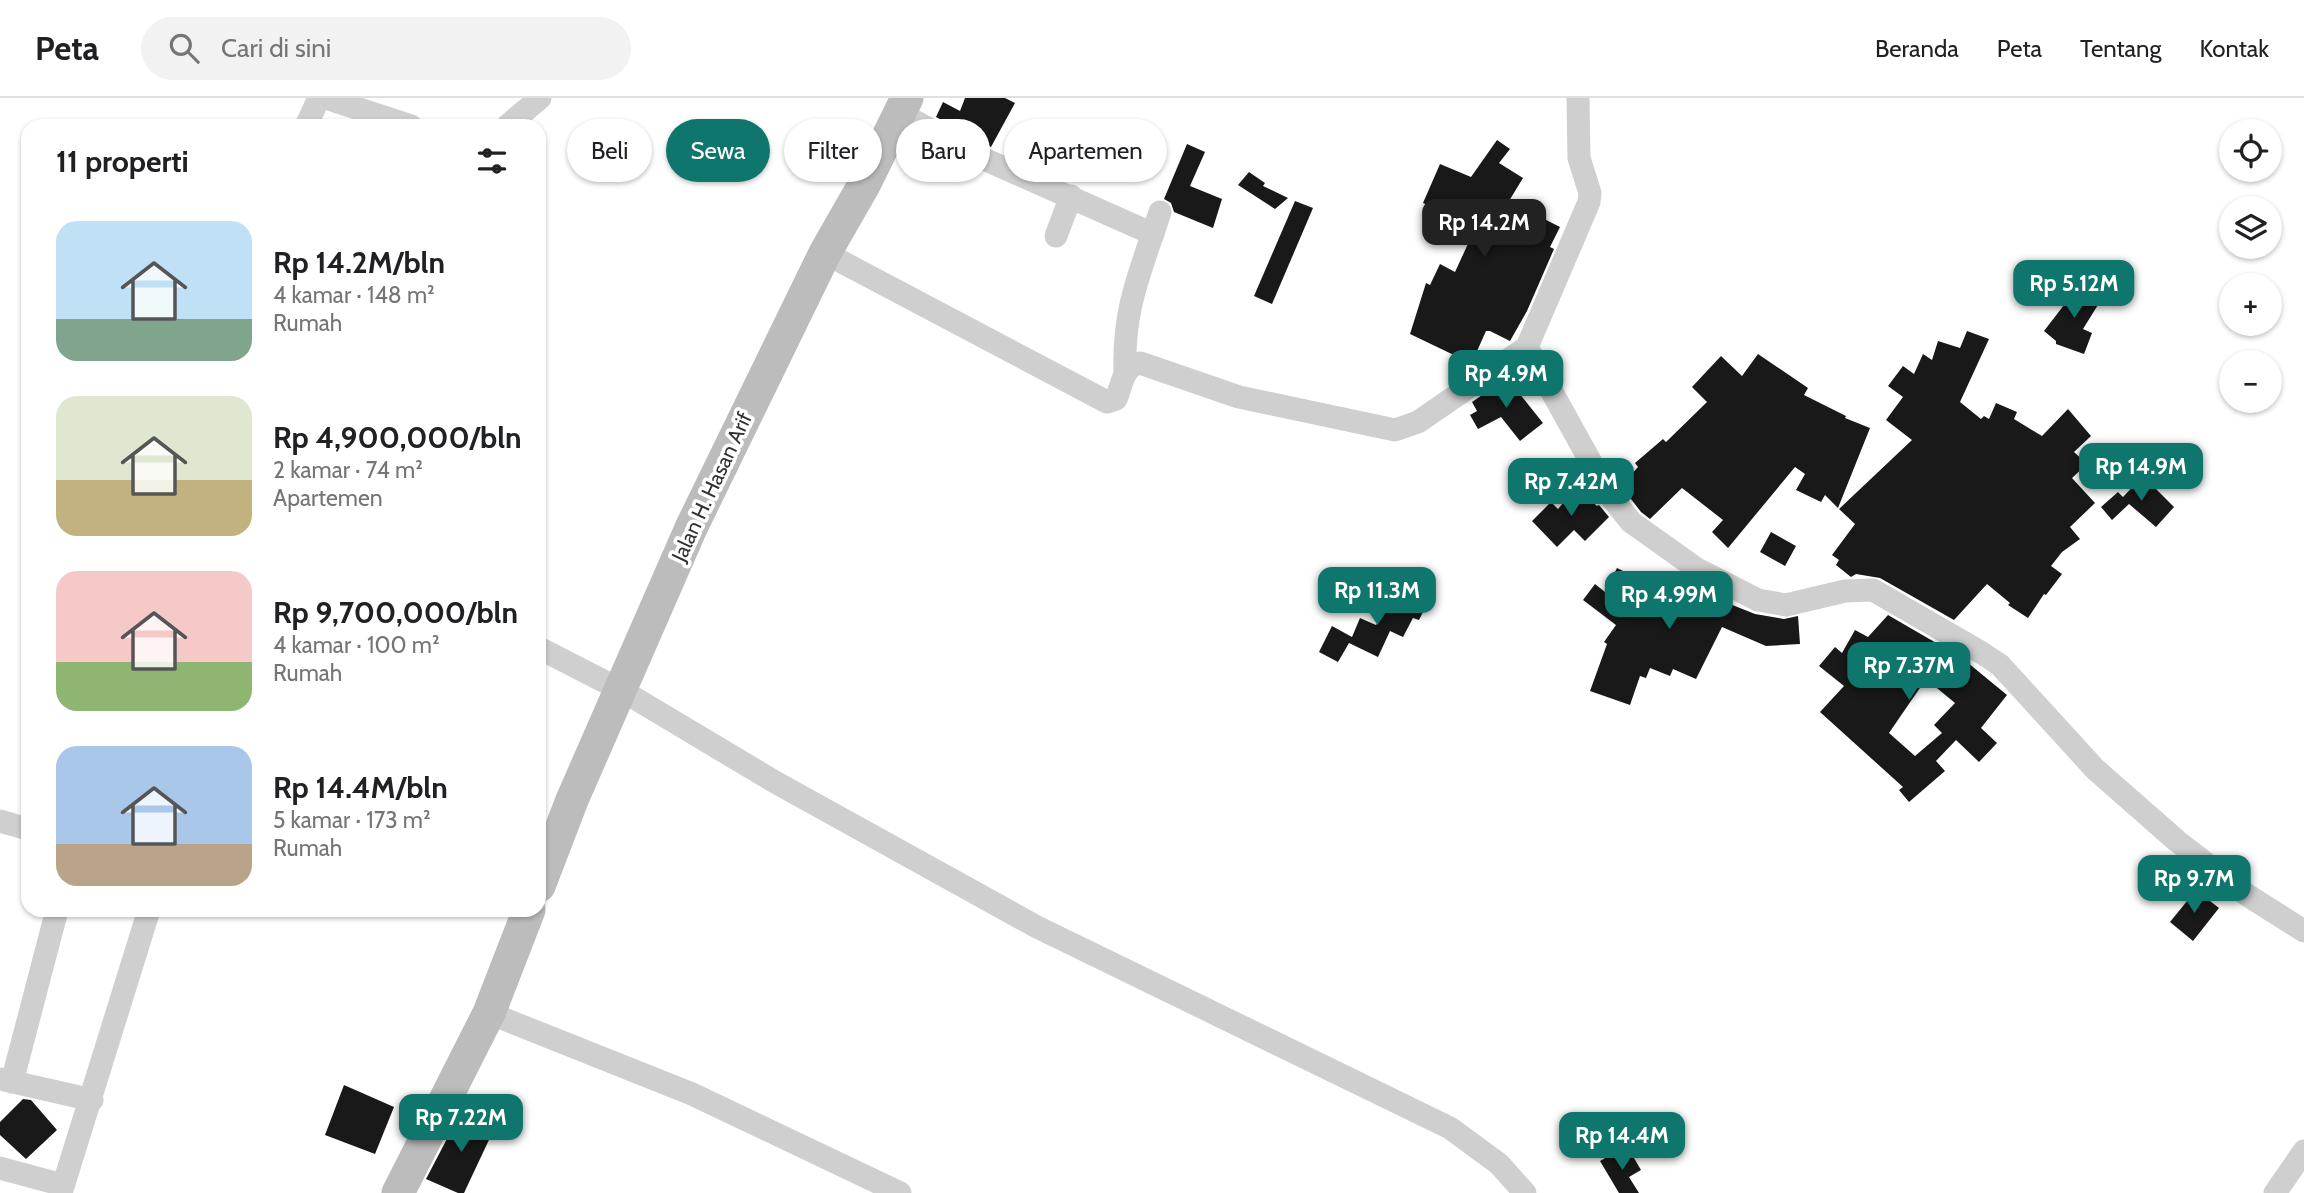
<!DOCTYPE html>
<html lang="id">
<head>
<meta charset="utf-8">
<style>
	:root { --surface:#fff; --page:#f2f2f2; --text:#202124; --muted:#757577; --line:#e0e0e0; --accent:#0f766e }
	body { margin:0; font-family:Cabin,sans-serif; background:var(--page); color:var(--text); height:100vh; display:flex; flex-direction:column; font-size:26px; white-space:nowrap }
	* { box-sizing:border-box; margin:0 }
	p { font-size:23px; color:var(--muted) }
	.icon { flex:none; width:38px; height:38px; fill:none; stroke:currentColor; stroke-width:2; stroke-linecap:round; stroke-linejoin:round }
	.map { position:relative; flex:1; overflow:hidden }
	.side { position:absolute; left:21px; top:21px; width:525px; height:798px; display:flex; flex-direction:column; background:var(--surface); border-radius:21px; box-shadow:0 2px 5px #0004 }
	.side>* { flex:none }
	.top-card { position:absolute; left:567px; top:21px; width:665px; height:63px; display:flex; gap:14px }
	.controls { position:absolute; left:2219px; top:21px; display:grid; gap:14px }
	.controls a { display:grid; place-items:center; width:63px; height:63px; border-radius:50%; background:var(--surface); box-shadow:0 2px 5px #0004; font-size:35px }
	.price { position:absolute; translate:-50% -60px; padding:0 16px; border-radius:14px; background:var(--accent); color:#fff; font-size:23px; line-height:46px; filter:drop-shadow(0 2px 4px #0008) }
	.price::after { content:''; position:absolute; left:50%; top:42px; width:21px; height:16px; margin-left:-10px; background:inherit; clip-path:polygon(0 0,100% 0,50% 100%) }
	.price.on { background:#222; color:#fff }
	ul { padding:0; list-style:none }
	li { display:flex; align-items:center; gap:21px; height:175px; padding:0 35px }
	li span { display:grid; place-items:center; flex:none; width:196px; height:140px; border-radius:21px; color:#555 }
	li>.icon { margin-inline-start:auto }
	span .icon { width:84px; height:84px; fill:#fffc; stroke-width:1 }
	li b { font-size:30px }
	h2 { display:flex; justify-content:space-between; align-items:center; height:84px; padding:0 35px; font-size:30px }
	.tag { padding:0 24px; border-radius:32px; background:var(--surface); box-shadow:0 2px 5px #0004; font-size:24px; line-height:63px }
	.tag.on { background:var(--accent); color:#fff }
	header { display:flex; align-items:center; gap:42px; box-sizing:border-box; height:98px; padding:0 35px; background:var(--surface); border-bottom:2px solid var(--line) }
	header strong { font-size:33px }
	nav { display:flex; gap:38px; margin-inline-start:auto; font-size:24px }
	.search { width:490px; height:63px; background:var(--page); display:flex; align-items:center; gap:18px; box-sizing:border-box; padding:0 24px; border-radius:38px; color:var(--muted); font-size:26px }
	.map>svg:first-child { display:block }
</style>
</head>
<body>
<header>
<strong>Peta</strong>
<div class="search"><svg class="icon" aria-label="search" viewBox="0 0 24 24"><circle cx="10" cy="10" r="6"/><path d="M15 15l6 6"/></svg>Cari di sini</div>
<nav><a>Beranda</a><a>Peta</a><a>Tentang</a><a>Kontak</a></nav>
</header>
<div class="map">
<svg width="2304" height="1095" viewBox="0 0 2304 1095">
	<rect width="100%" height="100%" fill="#fff"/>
	<g fill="#191919" fill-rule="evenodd">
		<path d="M965,0H1005L1015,5L991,49L936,19L943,4L960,13Z"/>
		<path d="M1497,42L1510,51L1499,65L1523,80L1509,103L1560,129L1550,149L1554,151L1527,213L1510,243L1490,233H1486L1473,262L1460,255L1458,259L1410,236L1426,185L1430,187L1440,166L1455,174L1473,135L1459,129L1462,122L1423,105L1440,66L1471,79Z"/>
		<path d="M1187,46L1205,54L1190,88L1222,101L1213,130L1174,114L1171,105L1164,101Z"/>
		<path d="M1249,74L1265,85L1263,88L1288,100L1275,111L1238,87Z"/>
		<path d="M1295,103L1313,110L1272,206L1254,198Z"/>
		<path d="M2075,185L2101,202L2083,231L2092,235L2084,256L2056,246V243L2044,233L2064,207L2062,206Z"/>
		<path d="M1967,233L1989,241L1960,304L1981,321L1984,318L1989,321L1996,305L2017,314L2014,321L2042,338L2068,311L2091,338L2074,354L2087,366L2072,380L2095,405L2070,429L2080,441L2062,454L2051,468L2062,476L2046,497L2044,496L2028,520L2008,507L2010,505L1987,486L1954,522L1880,480L1856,476L1851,479L1836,467L1839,462L1832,457L1855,426L1839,411L1912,342L1886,322L1903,299L1888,288L1903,268L1914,276L1923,256L1932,262L1938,243L1960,250Z"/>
		<path d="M1758,256L1808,290L1804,297L1846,318L1845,320L1870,330L1838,410L1825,397L1821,404L1796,392L1805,376L1795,369L1728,450L1712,434L1723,422L1682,390L1650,421L1641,414L1621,388L1638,369L1635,365L1663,341L1666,344L1707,304L1692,289L1721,258L1742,278Z"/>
		<path d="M1507,280L1543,325L1520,343L1501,319L1478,331L1470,317L1477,313L1472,304Z"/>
		<path d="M2143,378L2174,409L2156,429L2129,406L2112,422L2101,409L2118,394L2123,399Z"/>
		<path d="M1576,390L1597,408L1599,407L1609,419L1585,443L1574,432L1557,449L1532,423L1551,404L1558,411Z"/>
		<path d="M1771,434L1796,448L1785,468L1760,454Z"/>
		<path d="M1617,470L1658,490L1660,484L1680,492L1682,487L1755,516L1784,521L1798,518L1800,546L1766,548L1722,529L1696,581L1673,571L1670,578L1650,570L1646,580L1640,578L1630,607L1590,593L1607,546L1604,544L1616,527L1583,502L1595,486L1605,494Z"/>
		<path d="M1396,489L1428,504L1419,522L1413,520L1403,539L1390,533L1378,559L1349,545L1338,564L1319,554L1332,528L1352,539L1360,520L1376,527Z"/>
		<path d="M1888,517L1962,560L2007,597L1981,630L1997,645L1979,664L1956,642L1936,663L1945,673L1909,704L1899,692L1903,689L1820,614L1844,588L1819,568L1835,549L1842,555L1855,532L1868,539ZM1926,581L1955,605L1934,627L1942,635L1915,658L1889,635Z"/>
		<path d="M2196,792L2219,810L2193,843L2170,824Z"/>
		<path d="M344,987L394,1009L375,1056L325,1037Z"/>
		<path d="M23,1001L31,1002L57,1032L26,1061L0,1037V1024Z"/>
		<path d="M461,1014L495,1029L464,1095H458L426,1081Z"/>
		<path d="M1614,1055L1618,1063L1631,1055L1641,1072L1629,1079L1639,1095H1619L1600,1063Z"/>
	</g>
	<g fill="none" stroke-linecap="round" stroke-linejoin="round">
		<g stroke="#cfcfcf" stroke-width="23">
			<path d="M326,0L411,28"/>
			<path d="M900,15L984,61L1153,136"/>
			<path d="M306,28L319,0"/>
			<path d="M507,28L540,0"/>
			<path d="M1056,138L1071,98"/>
			<path d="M825,155L1107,304L1116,301C1122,287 1123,268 1140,265L1239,299L1395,332L1418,324L1527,249L1589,104L1590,95L1579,60L1578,0"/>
			<path d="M1527,249L1608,395L1631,424L1697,471L1758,502L1786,507L1845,493L1873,492L1982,555L2000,567L2095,671L2177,743L2247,797L2304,833"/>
			<path d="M1125,273C1123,209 1141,173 1160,114"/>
			<path d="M539,550L621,592L775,684L1037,829L1450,1030L1499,1066L1525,1095"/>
			<path d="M0,723L28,731"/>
			<path d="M489,915L692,996L900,1095"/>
			<path d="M0,981L92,1002"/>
			<path d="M12,984L57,812"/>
			<path d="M0,1070L63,1087"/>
			<path d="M61,1095L149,812"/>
			<path d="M2275,1095L2304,1053"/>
		</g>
		<g stroke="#bcbcbc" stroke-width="33">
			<path d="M539,788L572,702L691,430L825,155L865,85L907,0"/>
			<path d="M398,1095L489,915L529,812"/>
		</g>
	</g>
	<g text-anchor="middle" stroke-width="7" stroke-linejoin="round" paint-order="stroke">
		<g font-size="21" fill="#323232" stroke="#fff">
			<text transform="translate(712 389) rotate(-65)" y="7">Jalan H. Hasan Arif</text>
		</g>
	</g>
</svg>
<div class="controls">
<a><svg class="icon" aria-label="locate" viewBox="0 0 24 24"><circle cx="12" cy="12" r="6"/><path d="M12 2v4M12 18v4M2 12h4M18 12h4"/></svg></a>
<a><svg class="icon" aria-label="layers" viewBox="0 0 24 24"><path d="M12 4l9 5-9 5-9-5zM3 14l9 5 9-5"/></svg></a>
<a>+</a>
<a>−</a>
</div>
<b class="price on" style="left:1484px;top:161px">Rp 14.2M</b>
<b class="price" style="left:2074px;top:222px">Rp 5.12M</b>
<b class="price" style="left:1506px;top:312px">Rp 4.9M</b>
<b class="price" style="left:2141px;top:405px">Rp 14.9M</b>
<b class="price" style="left:1571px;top:420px">Rp 7.42M</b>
<b class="price" style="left:1377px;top:529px">Rp 11.3M</b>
<b class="price" style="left:1669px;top:533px">Rp 4.99M</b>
<b class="price" style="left:1909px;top:604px">Rp 7.37M</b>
<b class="price" style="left:2194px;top:817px">Rp 9.7M</b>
<b class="price" style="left:461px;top:1056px">Rp 7.22M</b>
<b class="price" style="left:1622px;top:1074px">Rp 14.4M</b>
<div class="top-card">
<a class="tag">Beli</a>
<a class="tag on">Sewa</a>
<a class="tag">Filter</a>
<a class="tag">Baru</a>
<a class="tag">Apartemen</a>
</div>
<section class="side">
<h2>11 properti<svg class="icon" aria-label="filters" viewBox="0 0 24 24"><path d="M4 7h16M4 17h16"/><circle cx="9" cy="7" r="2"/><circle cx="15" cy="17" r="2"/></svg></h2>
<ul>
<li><span style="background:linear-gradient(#bfe0f5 70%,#7fa58c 0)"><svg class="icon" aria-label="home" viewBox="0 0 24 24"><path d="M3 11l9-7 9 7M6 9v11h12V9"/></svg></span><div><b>Rp 14.2M/bln</b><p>4 kamar · 148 m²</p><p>Rumah</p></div></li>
<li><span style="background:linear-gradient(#dfe7d0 60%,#c2b280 0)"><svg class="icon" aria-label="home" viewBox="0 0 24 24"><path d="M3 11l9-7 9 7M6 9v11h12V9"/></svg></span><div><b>Rp 4,900,000/bln</b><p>2 kamar · 74 m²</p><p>Apartemen</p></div></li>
<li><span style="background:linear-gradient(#f6c9c9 65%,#8fb573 0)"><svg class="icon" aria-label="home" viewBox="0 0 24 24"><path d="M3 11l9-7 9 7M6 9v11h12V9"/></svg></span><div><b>Rp 9,700,000/bln</b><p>4 kamar · 100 m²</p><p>Rumah</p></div></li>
<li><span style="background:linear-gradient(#a9c7e8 70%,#b9a48a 0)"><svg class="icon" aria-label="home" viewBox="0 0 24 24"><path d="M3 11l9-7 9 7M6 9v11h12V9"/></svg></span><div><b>Rp 14.4M/bln</b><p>5 kamar · 173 m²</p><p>Rumah</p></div></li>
</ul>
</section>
</div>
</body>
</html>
